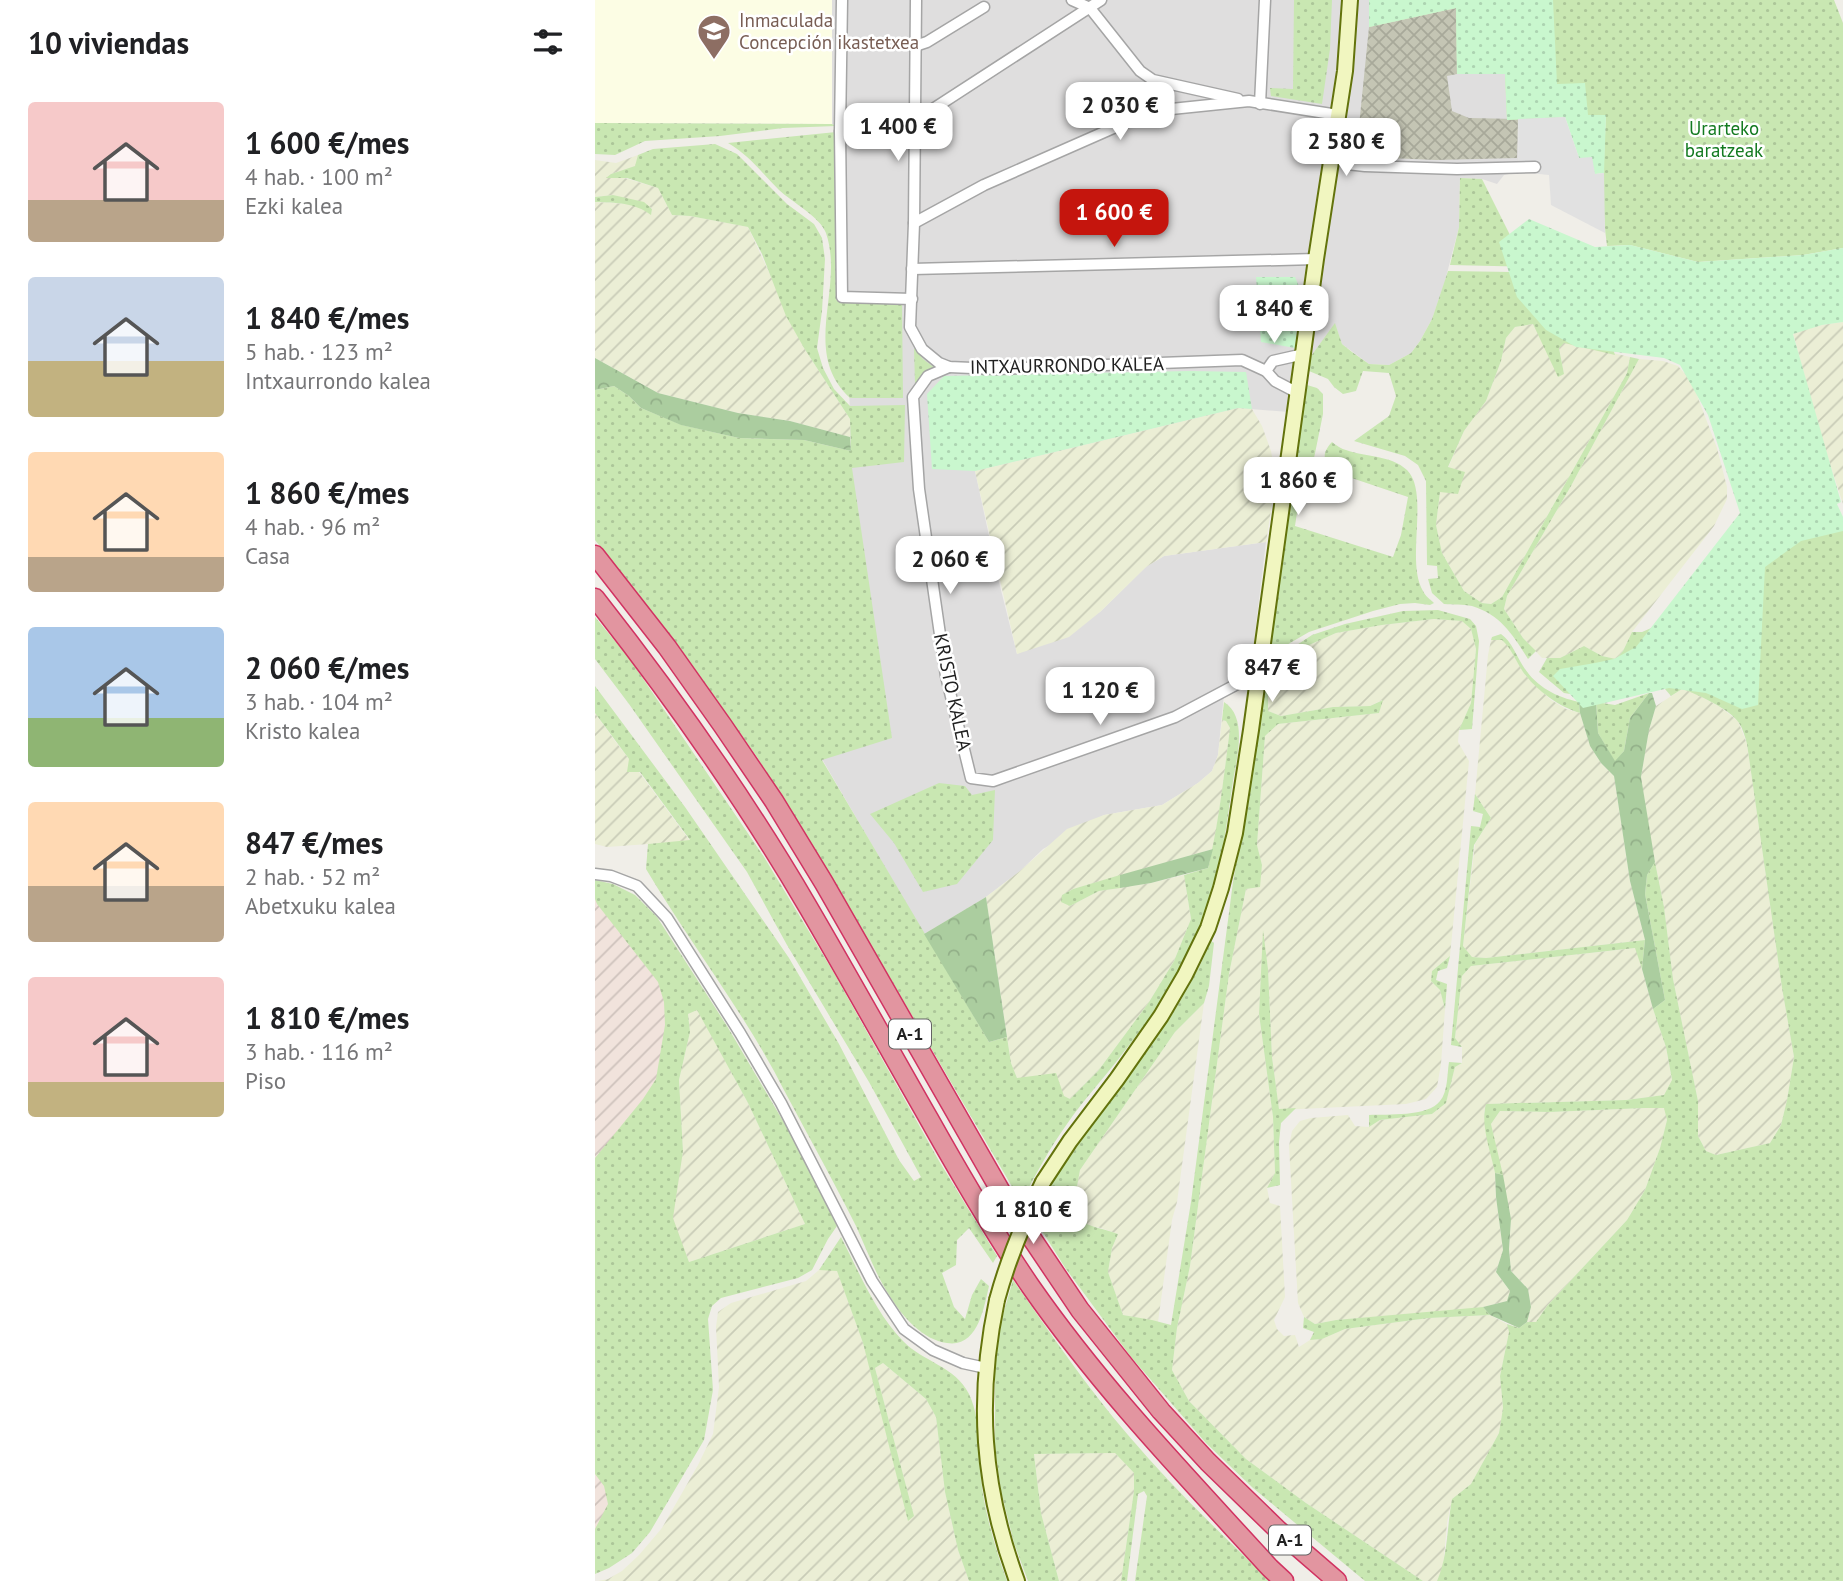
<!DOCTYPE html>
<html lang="es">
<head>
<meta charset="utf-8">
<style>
	:root { --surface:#fff; --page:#f2f2f2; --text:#202124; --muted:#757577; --accent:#c5150d }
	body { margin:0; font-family:"PT Sans",sans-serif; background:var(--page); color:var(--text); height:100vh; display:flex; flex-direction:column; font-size:26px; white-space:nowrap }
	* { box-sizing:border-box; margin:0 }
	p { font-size:23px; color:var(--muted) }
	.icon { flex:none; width:38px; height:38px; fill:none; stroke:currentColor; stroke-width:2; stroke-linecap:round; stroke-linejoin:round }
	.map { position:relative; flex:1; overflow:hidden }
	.sheet { display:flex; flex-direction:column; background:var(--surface); width:595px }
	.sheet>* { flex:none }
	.price { position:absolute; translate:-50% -60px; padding:0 16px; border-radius:14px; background:#fff; color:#222; font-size:23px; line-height:46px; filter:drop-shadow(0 2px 4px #0008) }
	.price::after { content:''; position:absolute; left:50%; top:42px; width:21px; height:16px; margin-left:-10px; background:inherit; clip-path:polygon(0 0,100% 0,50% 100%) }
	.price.on { background:var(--accent); color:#fff }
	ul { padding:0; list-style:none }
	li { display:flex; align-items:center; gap:21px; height:175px; padding:0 28px }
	li span { display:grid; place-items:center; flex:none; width:196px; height:140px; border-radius:7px; color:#555 }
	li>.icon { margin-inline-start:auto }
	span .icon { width:84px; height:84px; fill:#fffc; stroke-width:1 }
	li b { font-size:30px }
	h2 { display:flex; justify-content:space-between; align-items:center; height:84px; padding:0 28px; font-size:30px }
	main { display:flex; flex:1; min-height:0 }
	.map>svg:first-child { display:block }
</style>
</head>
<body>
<main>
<section class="sheet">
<h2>10 viviendas<svg class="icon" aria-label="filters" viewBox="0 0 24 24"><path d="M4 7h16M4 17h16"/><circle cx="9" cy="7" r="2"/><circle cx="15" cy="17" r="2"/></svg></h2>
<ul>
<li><span style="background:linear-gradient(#f6c9c9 70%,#b9a48a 0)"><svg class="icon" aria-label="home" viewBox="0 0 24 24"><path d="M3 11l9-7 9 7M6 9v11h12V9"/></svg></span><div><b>1 600 €/mes</b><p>4 hab. · 100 m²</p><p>Ezki kalea</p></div></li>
<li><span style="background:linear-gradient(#c9d6e8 60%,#c2b280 0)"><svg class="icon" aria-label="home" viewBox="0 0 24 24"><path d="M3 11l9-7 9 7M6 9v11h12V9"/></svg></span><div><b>1 840 €/mes</b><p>5 hab. · 123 m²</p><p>Intxaurrondo kalea</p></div></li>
<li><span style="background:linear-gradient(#ffd9b3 75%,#b9a48a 0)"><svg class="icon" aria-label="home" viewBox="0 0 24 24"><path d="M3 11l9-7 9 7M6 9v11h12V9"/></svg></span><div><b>1 860 €/mes</b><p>4 hab. · 96 m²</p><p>Casa</p></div></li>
<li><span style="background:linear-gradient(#a9c7e8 65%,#8fb573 0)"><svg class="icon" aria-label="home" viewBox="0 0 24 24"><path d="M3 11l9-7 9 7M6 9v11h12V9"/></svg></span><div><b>2 060 €/mes</b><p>3 hab. · 104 m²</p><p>Kristo kalea</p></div></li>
<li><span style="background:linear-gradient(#ffd9b3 60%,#b9a48a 0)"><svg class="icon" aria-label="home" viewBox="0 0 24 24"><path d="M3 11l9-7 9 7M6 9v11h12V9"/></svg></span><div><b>847 €/mes</b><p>2 hab. · 52 m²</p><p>Abetxuku kalea</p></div></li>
<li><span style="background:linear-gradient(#f6c9c9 75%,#c2b280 0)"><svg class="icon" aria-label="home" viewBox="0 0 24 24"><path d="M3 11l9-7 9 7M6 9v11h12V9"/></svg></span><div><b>1 810 €/mes</b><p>3 hab. · 116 m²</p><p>Piso</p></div></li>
</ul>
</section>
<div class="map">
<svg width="1248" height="1581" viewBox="0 0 1248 1581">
	<defs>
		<pattern id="military-furrows" width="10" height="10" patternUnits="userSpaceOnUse" patternTransform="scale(1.75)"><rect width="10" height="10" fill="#f1e3dc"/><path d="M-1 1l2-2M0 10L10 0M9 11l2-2" fill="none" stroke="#cec2bc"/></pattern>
		<pattern id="construction-cross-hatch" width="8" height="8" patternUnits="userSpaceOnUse" patternTransform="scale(1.75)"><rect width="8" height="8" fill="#c4c5b4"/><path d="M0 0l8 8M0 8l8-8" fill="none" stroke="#a8a99a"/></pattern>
		<pattern id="farmland-furrows" width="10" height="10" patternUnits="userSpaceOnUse" patternTransform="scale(1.75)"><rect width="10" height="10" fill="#ebeed5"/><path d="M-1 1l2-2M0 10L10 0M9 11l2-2" fill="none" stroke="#c9ccb7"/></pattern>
		<pattern id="grass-dots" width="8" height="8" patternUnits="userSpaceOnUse" patternTransform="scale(1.75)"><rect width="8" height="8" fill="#c9e7b2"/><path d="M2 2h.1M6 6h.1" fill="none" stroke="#acc699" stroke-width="1.8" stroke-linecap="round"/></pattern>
		<pattern id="forest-crowns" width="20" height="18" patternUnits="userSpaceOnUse" patternTransform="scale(1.75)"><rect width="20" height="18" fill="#abcd9f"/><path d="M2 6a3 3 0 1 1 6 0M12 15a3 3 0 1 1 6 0" fill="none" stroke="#93b089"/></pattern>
		<pattern id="park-dots" width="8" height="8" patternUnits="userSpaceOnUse" patternTransform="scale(1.75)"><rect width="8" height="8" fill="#c9f7ce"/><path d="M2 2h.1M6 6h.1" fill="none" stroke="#acd3b1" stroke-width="1.8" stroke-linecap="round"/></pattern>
	</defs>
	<rect width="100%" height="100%" fill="#f0eee8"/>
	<path fill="#dfdede" d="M0,0H774V27L861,8L910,74L912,119H923L924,172L909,175L902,184L887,179L865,178L864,227L850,281L837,319L825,341L816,353L794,365L774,364L747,344L740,324L716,356L707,413L643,408L380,471L404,582L422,654L505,612L551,567L569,556L671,542L657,658L648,675L630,684L623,755L617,771L603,783L567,805L509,815L448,849L425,871L391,897L329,934L227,759L257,473L251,302L241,301V126L237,124L0,123Z"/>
	<path fill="#fcfde4" d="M0,0H237V124L0,123Z"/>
	<path fill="url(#military-furrows)" d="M0,893L80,992L96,1365L0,1550Z"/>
	<path fill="url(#construction-cross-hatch)" d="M861,8L862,74L852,76L857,111L874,118L923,119L922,158L841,160L771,157L765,154L764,126L774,27Z"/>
	<g fill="url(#farmland-furrows)">
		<path d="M43,155L41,166L16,174L63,188L77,215L95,216L153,227L209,348L255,419V437L195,421L143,413L63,393L0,358V202L32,204L48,208L56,214L57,208L18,195L0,197V160L21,163Z"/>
		<path d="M1248,322V504L1225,433L1198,333L1227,325Z"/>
		<path d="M938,324L969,374L964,347L969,342L1035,357L1032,373L907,597L896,604L887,603L869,591L847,553L841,525L845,492L869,472L853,468L869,431L891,401L906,361L911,338L920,327Z"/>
		<path d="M1044,359L1068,361L1083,366L1097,382L1122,448L1132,487V499L1119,526L1037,632L1028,651L1021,659L1007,656L989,646L965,658H947L928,638L909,609L912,596L976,486Z"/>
		<path d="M643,408L657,409L667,426L676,451L681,479L671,542L569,556L551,567L505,612L474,637L422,654L380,471Z"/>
		<path d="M839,619L868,621L876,629L881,649L876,703L864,730L863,742L874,761L855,956L837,971L836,981L845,990L850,1009L846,1064L842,1087L831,1099L811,1104L684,1110L677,1057L673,969L668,935L664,1014L678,1117L680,1173L672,1188L675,1203L685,1206L690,1297L679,1320L682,1329L689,1336L700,1335L704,1347L715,1340L727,1339L750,1329L834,1318L895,1315L912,1324L914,1332L905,1376L908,1408L904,1433L876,1484L857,1499L852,1523L848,1568L842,1581H828L711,1503L651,1459L594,1401L577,1370L582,1328L595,1266L634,974L651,889L664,887L667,865L662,845L670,736L683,724L784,713L787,700L775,706L738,707L686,716L673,711V685L678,667L694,654L741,633L787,625Z"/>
		<path d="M896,640H907L912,644L930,675L956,700L971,709L985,713L995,746L1006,763L1019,776L1035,881L1050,940L891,958L877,957L868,946L880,844L896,818L880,794L893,655Z"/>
		<path d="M1087,689L1100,693L1125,707L1143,721L1152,744L1187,988L1199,1057L1192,1100L1186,1125L1175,1143L1121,1155L1111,1151L1103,1136V1101L1078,979L1069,907L1054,831L1046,777L1054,730L1061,706Z"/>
		<path d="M0,713L20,741L44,772L95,841L12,847L0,844Z"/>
		<path d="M627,720L631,721L635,728L627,793L618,849L478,889L467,895L475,906L504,891L556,883L589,875L596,919L579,961L554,1002L503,1071L475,1099L422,1078L416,1063L391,897L425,871L472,829L509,815L567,805L603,783L617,771L623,755Z"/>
		<path d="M1041,948L1058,1009L1071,1047L1077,1081L1069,1095L1031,1100L892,1104L889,1111L891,1129L900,1173L901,1197L908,1250L901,1272L915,1291L912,1301L888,1307L860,1311L741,1320L720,1324L709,1317L703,1303L694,1146L697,1131L705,1121L716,1118L753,1115L760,1126L774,1127L785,1120L837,1114L851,1103L860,1067L867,1063V1047L860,1039L867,976L876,966Z"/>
		<path d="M609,1003L582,1202L577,1220L563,1322L528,1315L513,1272L517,1248L523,1234L506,1228L492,1225L484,1221L479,1203L485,1170L580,1032Z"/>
		<path d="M102,1009L153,1103L210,1224L94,1262L78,1218L88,1151L84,1080L95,1032L93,1014Z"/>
		<path d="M1050,1108H1070L1072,1120L1065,1148L1050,1190L1032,1220L952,1306L941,1322H932L936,1307L933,1289L916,1271L914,1249L916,1219L896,1124L905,1111L955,1112Z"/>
		<path d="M224,1270H242L268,1343L319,1516L280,1368L288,1363L331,1399L341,1417L350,1492L363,1550L374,1581H3L13,1579L27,1571L44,1555L67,1528L103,1465L118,1434L124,1387L121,1327L123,1312L136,1303L211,1281Z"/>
		<path d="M520,1453L539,1473V1491L526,1581H464L446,1513L439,1454Z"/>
	</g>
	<g fill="url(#grass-dots)" fill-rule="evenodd">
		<path d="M699,0H737L735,49L727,104L676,96L675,88L698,89Z"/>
		<path d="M774,0H1239L1248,23V248L1208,255L1103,262L1035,245L1012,246C1006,203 1009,158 1011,115L912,120L910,74H862L861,8L774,27Z"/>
		<path d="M0,123L237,124L241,126L188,128L125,136L50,141L20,155L0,154Z"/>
		<path d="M241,132V300L307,302L308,398H255C205,351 250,289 231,233C225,217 197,202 184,190C167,173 154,155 133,143Z"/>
		<path d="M120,144L142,154L192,204L219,224L227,238L230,259L227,311L222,348L228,368L239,389L255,406L310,405L309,462L257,468L297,738L227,760L394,1042L412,1037L416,1063L422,1078L461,1073L469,1096L475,1099L503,1071L554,1002L579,961L596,919L589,875L613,868C624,822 629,775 635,728L631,721L627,720L629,702C653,717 642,757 638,781C630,834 624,893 600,941C580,981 555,1019 528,1053C510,1077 489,1099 472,1124C454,1149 440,1176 426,1202L267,930L162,757L82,644L0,540V390L19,386L34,396L46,408L87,425L144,438L209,440L256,451L255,419L209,348L191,316L167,254L153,227L95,216L77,215L63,188L32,178H11L16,174L40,166L43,155L58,149Z"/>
		<path d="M865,178L887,179L917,239L947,267L855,265L864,227Z"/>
		<path d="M18,195L49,202L57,209L56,215C39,202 21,203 0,202V197Z"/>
		<path d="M853,271L918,272L1016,343L1020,355L969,343L964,348L969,374L963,377L938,324L920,327L911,338L906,361L891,401L869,431L853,467L870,472L863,494L845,492L841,525L847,553L869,591L887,603L896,604L907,597L1032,373L1035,357L1044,359L976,486L912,596L909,609L928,638L941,651L933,659C918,635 906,615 877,606C868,604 858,605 849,604L837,593L833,579L843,578L842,566L832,565L831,481L823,465L810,456L759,441L794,416L801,396L794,373L768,371L761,391L748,394L739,387L733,379L714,371L716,356L740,323L747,344L757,352L774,364L794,365L816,353L825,341L837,319Z"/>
		<path d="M319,348L328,359L340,368L331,372L320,384Z"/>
		<path d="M712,385L722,388L728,394V414L717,468L709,466L700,526L798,557L806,535L813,497L733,470C729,457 727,453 737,442C741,445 746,449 751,450C770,457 796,455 812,470C835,493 810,561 828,591C830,596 836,600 839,603L835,605L820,603L805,604L778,611L714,632L683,650H675Z"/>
		<path d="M1248,530V1581H842C853,1557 852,1525 857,1499L876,1484L904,1433L908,1408L905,1376L914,1332L912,1324L924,1328L932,1322H941L952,1306L1032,1220L1050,1190L1065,1148L1072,1120L1069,1108H1050L955,1112L905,1111L896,1124L908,1175L900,1173C896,1152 885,1125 891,1104L1031,1100L1069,1095L1077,1080L1071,1047L1058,1009L1070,1000L1050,894L1052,875L1060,862L1069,907L1078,979L1103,1101V1136L1111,1151L1121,1155L1175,1143L1186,1125L1192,1100L1199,1057L1187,988L1152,744C1150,737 1148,729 1144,723C1135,709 1102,694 1087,689L1076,696L1070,689L1192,535Z"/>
		<path d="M843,610L875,619L881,626L884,641L877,729L864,730L876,703L881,649L876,629L867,621L839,619L787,625L741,633L694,654L678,667L673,685V711L686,716L738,707L775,706L788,700L784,713L683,724L670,736L662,845L667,865L665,887L651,889L634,974L595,1266L582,1328L577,1370L594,1401L651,1459L711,1503L828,1581H770L658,1488L611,1443L536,1357L471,1269L442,1223L459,1189L456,1185C502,1113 560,1050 600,975C606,964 611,952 616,941L619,943L614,986L609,1003L580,1032L485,1170L479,1203L485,1221C496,1227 510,1229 523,1234L517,1248L513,1272L528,1315L557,1320L576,1325L596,1202L638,882L649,820L671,665L717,635L750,624L808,611Z"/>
		<path d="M0,617L34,658L169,857L239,973L344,1161L402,1256L398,1263L374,1228L362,1240L361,1265L347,1273L359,1307L370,1319L377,1295L386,1279L394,1286C389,1307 383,1348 352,1343C328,1340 308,1317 296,1298C281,1276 272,1250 261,1226C235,1174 206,1123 179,1071C141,1002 92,938 51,869L53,844L95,840L45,772H32L34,759L0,713V686L90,807L194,958L244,1044L304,1160L319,1181L326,1177L274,1082L192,945L152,872L34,704L0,659Z"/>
		<path d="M1077,619L994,697L969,693L944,672L952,658H965L989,646L1007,656L1021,659L1028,651L1037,632H1047Z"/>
		<path d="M906,634C917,642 921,655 928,666C941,687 961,697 984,702L985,713C964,707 941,690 928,672C921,661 916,648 907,640H896L897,637Z"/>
		<path d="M1054,693L1035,718L1029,751L1020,762L1003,733L1001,702L1020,705Z"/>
		<path d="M344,783L370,786L377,795L400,790L398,840L362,884L328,892L299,843L275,814Z"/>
		<path d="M880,794L896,818L879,845L868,946L877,957L891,958L1050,940L1047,969L1040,948L876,966L867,976L860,1038L867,1047L856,1045L876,826L885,827L888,814L878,811Z"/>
		<path d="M525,875V888L504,891L475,906L466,902L467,895L478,889Z"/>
		<path d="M0,880L18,884L40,895L62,917L132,1026L194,1131L242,1226L233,1239L217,1270L203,1278L126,1298L117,1306L113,1319L118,1390L109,1440L55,1532L37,1553L14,1568L0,1574V1529L13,1504L9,1486L0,1474V1158L48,1099L61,1079L70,1025L69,1002L63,982L2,904L0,899ZM102,1010L153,1103L210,1224L94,1262L78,1218L88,1151L84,1080L95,1032L93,1014Z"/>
		<path d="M668,930L673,969L677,1057L684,1109L701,1108L686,1123L684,1142L685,1185L672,1188L680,1173L678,1117L664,1014Z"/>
		<path d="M855,956L852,968L843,971L841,980L852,984L850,1009L845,990L836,981L837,971Z"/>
		<path d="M854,1062L867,1063L860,1067L851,1103L837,1114L785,1120L774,1127V1115C792,1114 833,1117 845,1101C853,1092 852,1074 854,1062Z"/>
		<path d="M246,1237C264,1272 280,1312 308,1341C328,1362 360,1366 374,1394C388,1424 383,1462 388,1494C392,1520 403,1557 412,1581H374L363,1550L350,1492L341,1417L331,1399L288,1363L280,1368L319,1516L313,1521L268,1343L242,1271L224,1270Z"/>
		<path d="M418,1280C455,1333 491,1386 533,1435C577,1487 626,1534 675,1581H540L552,1496L549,1491L543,1494L532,1581H526L539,1491V1473L520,1453L439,1454L446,1513L464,1581H433L419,1543L406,1491L400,1447V1371L404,1329Z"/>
		<path d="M888,1307L895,1315L834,1318L750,1329L727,1339L715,1340L719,1332L708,1328L709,1317L720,1324L741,1320Z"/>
	</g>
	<g fill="url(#forest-crowns)">
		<path d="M0,358L63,393L143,413L195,421L255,437L256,451L209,440L144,438L86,425L46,408L34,396L19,386L0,390Z"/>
		<path d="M1054,693H1057L1061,706L1054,730L1046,777L1060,862L1052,875L1050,894L1070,1000L1058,1009L1047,969L1050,940L1035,881L1019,776L1006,763L995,746L985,713L984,702H1001L1003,733L1020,761L1029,751L1035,718Z"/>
		<path d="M618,849L613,868L556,883L525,888V875Z"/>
		<path d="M391,897L412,1037L394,1042L329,934Z"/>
		<path d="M900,1173L908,1175L916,1219L914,1249L916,1271L933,1289L936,1307L932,1322L924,1328L895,1315L888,1307L912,1301L915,1291L901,1272L908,1250L901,1197Z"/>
	</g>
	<g fill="url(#park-dots)">
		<path d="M774,0H958L962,84L990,83L993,115H1011L1009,173L1000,174L984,158L970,117L912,120L910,74H862L861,8L774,27Z"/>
		<path d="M934,219L1000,247L1035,245L1103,262L1208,255L1248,248V322L1227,325L1198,334L1246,502L1242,504L1248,517V531L1206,541L1170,567L1163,705L1147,709L1111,693L1074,688L988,708L958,676L965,669L1000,663L1019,659L1041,647L1145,513L1113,415L1085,365L1069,358L981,347L951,330L922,297L904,242Z"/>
		<path d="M661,277H700L705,289L700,348L666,342Z"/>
		<path d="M595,371L651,372L657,409L643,408L380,471L337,469L332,394L349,376Z"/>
	</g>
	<path fill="#e1e1e1" d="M970,117L984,158L997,157L1000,174L1009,173L1010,233L956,205L954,175L924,172L923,119Z"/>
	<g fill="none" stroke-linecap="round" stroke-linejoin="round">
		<defs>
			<g id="street">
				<path d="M247,0L245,131L247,297L317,299"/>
				<path d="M321,0L319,223L315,327L327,349L344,363L354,367L401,369L647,360L671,371L680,381L703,393"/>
				<path d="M477,0L495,8L545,71L558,80L643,99"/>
				<path d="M320,46L332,42L389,7"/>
				<path d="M665,104L670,0"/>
				<path d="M318,122L506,0"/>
				<path d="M245,131L318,132"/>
				<path d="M752,164L770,166L862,169L940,167"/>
				<path d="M319,223L389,185L557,111L654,101L743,115"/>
				<path d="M317,269L721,259"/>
				<path d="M354,367L333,376L318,397L324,489L351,676L376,778L398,781L580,717L663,673"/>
				<path d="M671,371L678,361L709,354"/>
				<path d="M0,874L16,876L42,886L72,918L145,1033L186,1103L277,1281L309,1329L338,1350L368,1363L391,1368"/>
			</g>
			<g id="secondary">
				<path d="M448,1182L475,1141L522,1079L566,1016L590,975L613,928L626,888L640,833L656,730L721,259L750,71L755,0"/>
				<path d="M402,1300C381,1399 387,1486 422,1581"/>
			</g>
			<g id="highway">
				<path d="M0,555L72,647L128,726L179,801L229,883L409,1197L485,1310L566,1411L613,1462L683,1530L742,1581"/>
				<path d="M0,598C77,696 150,799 213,907C254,977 294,1049 334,1119C366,1176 399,1233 436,1287C507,1389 592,1477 675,1568L689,1581"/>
			</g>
		</defs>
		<use href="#street" stroke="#a5a5a5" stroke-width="13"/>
		<use href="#secondary" stroke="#63730c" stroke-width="18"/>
		<use href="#highway" stroke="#d13362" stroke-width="21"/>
		<use href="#street" stroke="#fff" stroke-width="10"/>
		<use href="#secondary" stroke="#f1f6c0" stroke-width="14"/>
		<use href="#highway" stroke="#e295a0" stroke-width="18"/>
		<defs>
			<path id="secondary-bridge" d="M402,1300C413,1259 429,1221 448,1182"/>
		</defs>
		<use href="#secondary-bridge" stroke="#63730c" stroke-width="18" stroke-linecap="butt"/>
		<use href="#secondary-bridge" stroke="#f1f6c0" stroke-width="14"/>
	</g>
	<defs>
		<symbol id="school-pin" viewBox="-11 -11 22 30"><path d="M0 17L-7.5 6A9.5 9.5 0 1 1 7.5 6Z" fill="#8d6e63" stroke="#fff"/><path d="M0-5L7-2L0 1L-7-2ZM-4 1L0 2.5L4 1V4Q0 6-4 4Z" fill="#fff"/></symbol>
	</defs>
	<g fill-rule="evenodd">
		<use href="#school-pin" x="100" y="12" width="38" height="52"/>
	</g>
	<g text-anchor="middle" stroke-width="5" stroke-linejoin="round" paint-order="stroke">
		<g fill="#fff" stroke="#646464" stroke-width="2">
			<rect x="294" y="1019.5" width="42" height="29" rx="5"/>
			<rect x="674" y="1525.5" width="42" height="29" rx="5"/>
		</g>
		<g font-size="18" font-weight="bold" fill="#212121">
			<text x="315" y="1040">A-1</text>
			<text x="695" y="1546">A-1</text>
		</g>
		<g font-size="19" fill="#785e54" stroke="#fff" text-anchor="start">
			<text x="144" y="27">Inmaculada<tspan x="144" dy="22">Concepción ikastetxea</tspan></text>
		</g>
		<g font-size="19" fill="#137a20" stroke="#fff">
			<text x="1129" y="135">Urarteko<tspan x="1129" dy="22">baratzeak</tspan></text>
		</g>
		<g font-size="19" fill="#212121" stroke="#fff">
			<text transform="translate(472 365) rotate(-1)" y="7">INTXAURRONDO KALEA</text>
			<text transform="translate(358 692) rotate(78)" y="7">KRISTO KALEA</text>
		</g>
	</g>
</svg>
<b class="price" style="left:525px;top:142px">2 030 €</b>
<b class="price" style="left:303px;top:163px">1 400 €</b>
<b class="price" style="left:751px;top:178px">2 580 €</b>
<b class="price on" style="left:519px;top:249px">1 600 €</b>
<b class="price" style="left:679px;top:345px">1 840 €</b>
<b class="price" style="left:703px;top:517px">1 860 €</b>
<b class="price" style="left:355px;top:596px">2 060 €</b>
<b class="price" style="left:677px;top:704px">847 €</b>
<b class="price" style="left:505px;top:727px">1 120 €</b>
<b class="price" style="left:438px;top:1246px">1 810 €</b>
</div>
</main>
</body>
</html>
